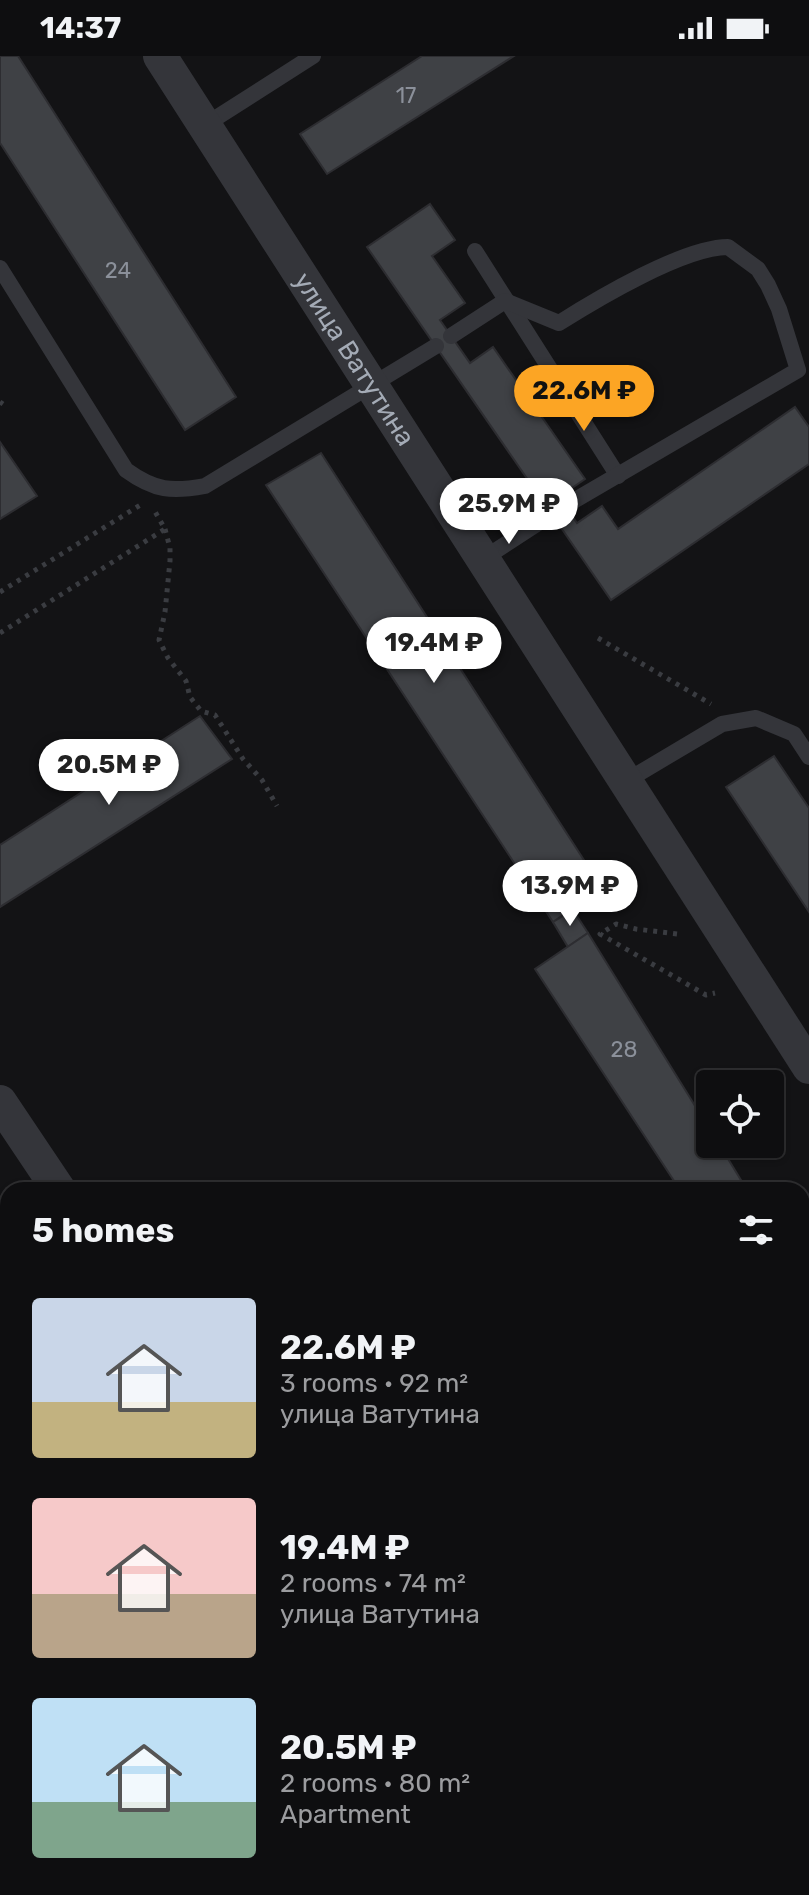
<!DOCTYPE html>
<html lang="en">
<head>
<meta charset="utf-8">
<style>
	:root { --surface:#0e0e10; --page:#1c1c1e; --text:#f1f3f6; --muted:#9b9c9f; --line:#2e2e30; --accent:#fca524 }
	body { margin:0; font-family:Rubik,sans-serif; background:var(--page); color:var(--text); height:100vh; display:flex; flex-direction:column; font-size:30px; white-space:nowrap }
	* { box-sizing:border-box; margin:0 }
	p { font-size:26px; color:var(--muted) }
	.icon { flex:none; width:44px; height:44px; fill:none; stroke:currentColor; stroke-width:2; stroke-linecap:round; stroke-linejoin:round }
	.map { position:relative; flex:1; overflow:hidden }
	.details { position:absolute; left:0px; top:1126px; width:810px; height:714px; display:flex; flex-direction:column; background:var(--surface); border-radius:24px 24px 0 0; box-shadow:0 2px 6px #0004,0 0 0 2px var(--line) }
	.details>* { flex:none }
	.buttons { position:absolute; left:696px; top:1014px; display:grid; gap:16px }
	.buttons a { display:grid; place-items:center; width:88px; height:88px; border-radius:8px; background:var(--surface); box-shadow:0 2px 6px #0004,0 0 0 2px var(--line); font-size:40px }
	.price { position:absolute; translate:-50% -68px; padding:0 18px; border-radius:28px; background:#fff; color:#222; font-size:26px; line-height:52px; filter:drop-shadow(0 2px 4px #0008) }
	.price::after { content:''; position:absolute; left:50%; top:48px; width:24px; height:18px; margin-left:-12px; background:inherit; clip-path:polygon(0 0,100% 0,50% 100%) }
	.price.on { background:var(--accent); color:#111 }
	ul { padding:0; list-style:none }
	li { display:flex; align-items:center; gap:24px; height:200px; padding:0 32px }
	li span { display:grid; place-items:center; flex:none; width:224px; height:160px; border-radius:8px; color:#555 }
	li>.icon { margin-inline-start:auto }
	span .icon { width:96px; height:96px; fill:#fffc; stroke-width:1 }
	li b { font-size:34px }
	h2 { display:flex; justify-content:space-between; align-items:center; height:96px; padding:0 32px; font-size:34px }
	.status { display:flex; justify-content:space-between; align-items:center; height:56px; padding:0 40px; background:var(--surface); direction:ltr }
	.status svg { height:22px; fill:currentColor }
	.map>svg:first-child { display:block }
</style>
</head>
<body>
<div class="status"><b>14:37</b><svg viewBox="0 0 49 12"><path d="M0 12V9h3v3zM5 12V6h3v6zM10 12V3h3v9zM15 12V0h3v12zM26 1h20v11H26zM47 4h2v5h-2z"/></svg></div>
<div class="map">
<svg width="809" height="1839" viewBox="0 0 809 1839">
	<rect width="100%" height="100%" fill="#131315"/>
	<g fill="#3f4145" stroke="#2d2d31" stroke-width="2">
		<path d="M0,0H18L236,341L185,374L0,87Z"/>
		<path d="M422,0H514L327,118L300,78Z"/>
		<path d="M430,148L455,184L432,200L465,247L440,264L470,307L493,291L585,423L559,441L577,467L602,450L618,473L795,351L809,371V408L611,544L367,191Z"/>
		<path d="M0,386L37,440L0,463Z"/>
		<path d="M321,397L602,832L553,866L266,429Z"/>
		<path d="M200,660L232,703L0,851V789Z"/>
		<path d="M774,700L809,752V856L726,731Z"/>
		<path d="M573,854L588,877L568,891L553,866Z"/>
		<path d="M588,877L710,1074V1088H719L747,1134H680L535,913Z"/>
		<path d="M809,1187V1275L802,1265V1191Z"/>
		<path d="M809,1736V1812L802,1816V1740Z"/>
		<path d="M34,1832H100L105,1839H38Z"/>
		<path d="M306,1832H376L381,1839H310Z"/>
		<path d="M529,1832H584L574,1839H534Z"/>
		<path d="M666,1832H778L767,1839H671Z"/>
	</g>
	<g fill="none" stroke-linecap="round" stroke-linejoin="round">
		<g stroke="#3a3c41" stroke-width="5" stroke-dasharray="4 6" stroke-linecap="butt">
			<path d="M0,346L3,348"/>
			<path d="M165,473L170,492V505L165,556L159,584L168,602L186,625L190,641L201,655L215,659L243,703L262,724L277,750"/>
			<path d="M0,536L142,448"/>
			<path d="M0,577L165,473L154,454"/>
			<path d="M598,582L711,648"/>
			<path d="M677,878L636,873L616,868L600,878L706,939L715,937"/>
		</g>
		<g stroke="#34353a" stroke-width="16">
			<path d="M205,69L313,0"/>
			<path d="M475,195L618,420"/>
			<path d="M0,212L126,414C155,435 172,436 205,430L436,290"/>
			<path d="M451,280L505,245L559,267C597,243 684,191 728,191L758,213L768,229L779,253L798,314L565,450"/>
			<path d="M483,503L552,458"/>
			<path d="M626,725L722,668L756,662L794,678L809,701"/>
			<path d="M0,1633L8,1628"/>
			<path d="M151,1832L156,1839"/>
		</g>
		<g stroke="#34353a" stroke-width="34">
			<path id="s1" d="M160,0L809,1011"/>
			<path d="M0,1046L59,1134"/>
			<path d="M438,1832L443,1839"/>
		</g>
	</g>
	<g text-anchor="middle" stroke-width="7" stroke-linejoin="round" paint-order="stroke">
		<g font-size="22" fill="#8b909a">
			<text x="406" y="47">17</text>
			<text x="118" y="222">24</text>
			<text x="624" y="1001">28</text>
		</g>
		<g font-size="26" fill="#a4abb6" stroke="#0e0e10">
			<text dy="9" stroke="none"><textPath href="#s1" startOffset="360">улица Ватутина</textPath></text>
		</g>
	</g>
</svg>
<div class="buttons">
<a><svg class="icon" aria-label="locate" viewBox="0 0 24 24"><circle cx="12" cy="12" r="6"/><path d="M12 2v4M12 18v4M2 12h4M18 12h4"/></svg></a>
</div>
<b class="price on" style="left:584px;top:377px">22.6M ₽</b>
<b class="price" style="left:509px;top:490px">25.9M ₽</b>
<b class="price" style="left:434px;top:629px">19.4M ₽</b>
<b class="price" style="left:109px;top:751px">20.5M ₽</b>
<b class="price" style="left:570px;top:872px">13.9M ₽</b>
<section class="details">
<h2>5 homes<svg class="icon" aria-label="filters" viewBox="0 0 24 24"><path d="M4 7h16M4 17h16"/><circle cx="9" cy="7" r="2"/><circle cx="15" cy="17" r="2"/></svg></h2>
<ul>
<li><span style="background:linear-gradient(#c9d6e8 65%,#c2b280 0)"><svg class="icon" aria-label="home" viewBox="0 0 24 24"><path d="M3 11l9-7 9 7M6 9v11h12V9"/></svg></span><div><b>22.6M ₽</b><p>3 rooms · 92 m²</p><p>улица Ватутина</p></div></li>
<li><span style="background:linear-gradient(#f6c9c9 60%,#b9a48a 0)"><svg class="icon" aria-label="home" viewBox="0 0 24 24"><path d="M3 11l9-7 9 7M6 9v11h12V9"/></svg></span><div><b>19.4M ₽</b><p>2 rooms · 74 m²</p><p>улица Ватутина</p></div></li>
<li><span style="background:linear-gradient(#bfe0f5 65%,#7fa58c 0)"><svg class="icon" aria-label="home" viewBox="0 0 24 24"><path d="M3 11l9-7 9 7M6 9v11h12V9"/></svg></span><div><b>20.5M ₽</b><p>2 rooms · 80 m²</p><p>Apartment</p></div></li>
</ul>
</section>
</div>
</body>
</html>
